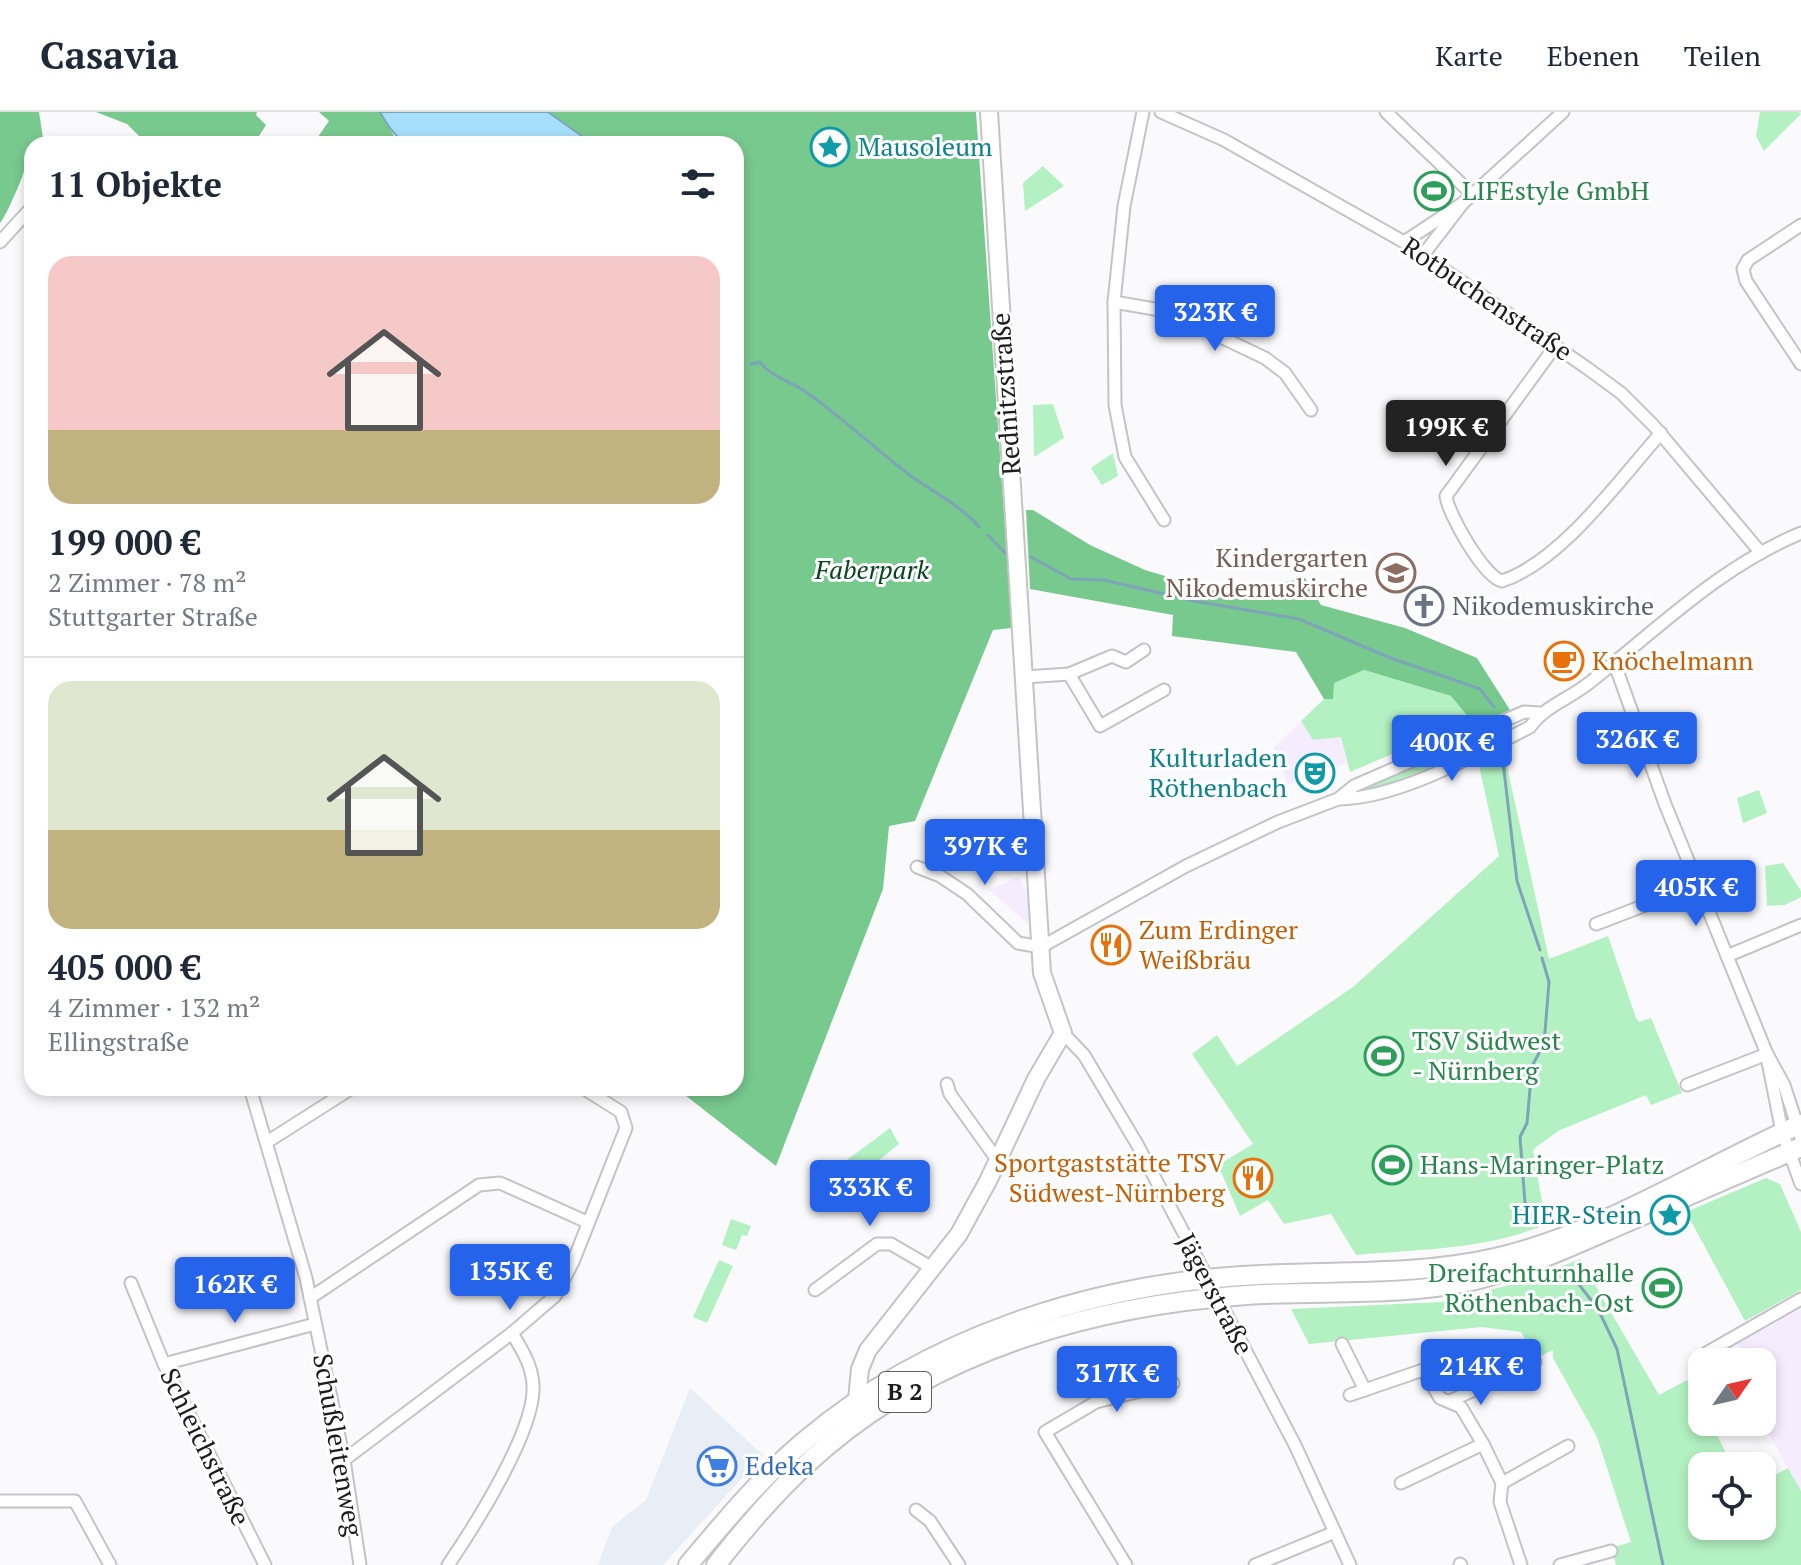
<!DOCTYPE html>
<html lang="de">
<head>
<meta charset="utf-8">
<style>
	:root { --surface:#fff; --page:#f6f6f7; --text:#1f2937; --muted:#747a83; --line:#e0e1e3; --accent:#2563eb }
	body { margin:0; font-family:"PT Serif",serif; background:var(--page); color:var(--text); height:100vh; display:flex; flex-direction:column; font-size:30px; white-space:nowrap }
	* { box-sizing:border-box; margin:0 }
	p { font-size:26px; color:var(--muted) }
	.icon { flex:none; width:44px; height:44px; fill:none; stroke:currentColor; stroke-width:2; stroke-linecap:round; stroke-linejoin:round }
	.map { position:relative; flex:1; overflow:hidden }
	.drawer { position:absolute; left:24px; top:24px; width:720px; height:960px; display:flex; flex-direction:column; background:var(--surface); border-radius:24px; box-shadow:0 4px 12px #0003 }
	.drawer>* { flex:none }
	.needle { width:52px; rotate:56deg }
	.fabs { position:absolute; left:1688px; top:1236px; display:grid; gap:16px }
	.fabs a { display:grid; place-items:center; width:88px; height:88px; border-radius:16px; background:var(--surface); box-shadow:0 4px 12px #0003; font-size:40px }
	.price { position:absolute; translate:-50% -68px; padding:0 18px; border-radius:8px; background:var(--accent); color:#fff; font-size:26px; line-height:52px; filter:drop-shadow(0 2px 4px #0008) }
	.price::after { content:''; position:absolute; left:50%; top:48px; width:24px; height:18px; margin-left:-12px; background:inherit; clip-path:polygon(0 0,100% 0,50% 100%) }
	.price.selected { background:#222; color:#fff }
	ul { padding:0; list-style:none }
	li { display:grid; align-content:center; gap:16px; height:424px; padding:0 24px }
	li+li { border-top:2px solid var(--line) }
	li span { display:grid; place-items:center; height:248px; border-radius:24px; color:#555 }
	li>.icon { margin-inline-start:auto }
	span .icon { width:144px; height:144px; fill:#fffc; stroke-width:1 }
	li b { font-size:34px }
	h2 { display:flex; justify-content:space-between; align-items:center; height:96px; padding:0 24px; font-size:34px }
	header { display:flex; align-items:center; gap:48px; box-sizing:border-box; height:112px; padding:0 40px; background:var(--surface); border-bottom:2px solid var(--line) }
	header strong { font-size:38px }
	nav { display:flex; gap:44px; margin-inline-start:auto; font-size:28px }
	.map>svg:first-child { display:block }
</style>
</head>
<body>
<header>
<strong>Casavia</strong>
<nav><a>Karte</a><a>Ebenen</a><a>Teilen</a></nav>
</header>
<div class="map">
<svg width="1801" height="1453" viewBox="0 0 1801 1453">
	<rect width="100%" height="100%" fill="#fafafc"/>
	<path fill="#e9edf5" d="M690,1276L763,1343L663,1453H598L612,1415L646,1388Z"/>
	<g fill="#f5edfe">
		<path d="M1301,609L1313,628L1341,624L1347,651L1288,673L1274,635Z"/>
		<path d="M1018,765L1029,781L1031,805L1028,812L989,778Z"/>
		<path d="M1801,1197V1379L1762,1310V1250H1747L1737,1231Z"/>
	</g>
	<g fill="#b3f1c2">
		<path d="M1760,0H1799L1801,2L1764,39L1756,24Z"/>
		<path d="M1043,54L1064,74L1025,99L1023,71Z"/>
		<path d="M1053,292L1064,326L1034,345L1033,293Z"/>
		<path d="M1113,341L1118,364L1102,373L1091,356Z"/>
		<path d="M1364,558L1451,584L1472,608L1350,660L1341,625L1313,628L1301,609L1324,587H1333V571Z"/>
		<path d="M1473,627L1477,638L1355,684L1354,679Z"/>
		<path d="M1505,645L1549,847L1608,824L1636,906L1639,910L1651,906L1682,981L1651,993L1646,983L1560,1018L1536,1035L1533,1039L1546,1112C1487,1138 1419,1137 1356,1143L1331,1102L1284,1112L1268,1088L1240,1104L1218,1053L1253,1032L1192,942L1217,923L1237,954L1353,875L1499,744L1478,649Z"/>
		<path d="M1759,678L1767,701L1743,711L1737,686Z"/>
		<path d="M1783,751L1801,779V785L1785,793L1767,794L1765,754Z"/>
		<path d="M890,1016L899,1032L872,1054L864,1048L852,1057L847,1048Z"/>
		<path d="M1766,1066L1780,1072L1801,1120V1178L1745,1209L1686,1100Z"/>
		<path d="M731,1107L751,1114L747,1124L742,1123L736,1138L722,1133Z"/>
		<path d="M1580,1147L1659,1283L1687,1268L1702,1295V1310H1710L1733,1354H1702V1414H1762V1370L1788,1356L1801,1379V1453H1616L1611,1436L1631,1430L1597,1325L1553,1246V1238L1536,1246L1521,1220L1482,1215L1309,1232L1291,1197L1441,1190L1522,1170Z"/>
		<path d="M719,1148L733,1154L707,1211L693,1205Z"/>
	</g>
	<g fill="#78c98e">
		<path d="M0,0H39L43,26L39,32H32C32,44 9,100 0,111Z"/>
		<path d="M96,0H257L256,3L266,13L254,32H147L127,12Z"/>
		<path d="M319,0H380L394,24L407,32H313L329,9Z"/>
		<path d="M548,0H976L1012,516L993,518L915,709L889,714L883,777L776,1054L676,976H736V247L742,246V231L736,224V32H593Z"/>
		<path d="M1026,398H1033L1090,433L1145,458L1226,482L1305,466L1321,493L1405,516L1477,546L1510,598L1475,613L1451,584L1364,558L1334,571L1333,587H1324L1296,540L1172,524L1173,503L1030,477Z"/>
	</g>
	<path fill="#a6dffb" stroke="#7da4b8" stroke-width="2" d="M380,0H548L593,32H457C448,29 446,31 438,32C404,37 395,27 380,0Z"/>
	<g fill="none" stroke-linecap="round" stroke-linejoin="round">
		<g stroke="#7da4b8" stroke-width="3">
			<path d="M751,252L760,250C771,265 790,269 806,280C843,306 875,337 911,364C933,380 962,394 979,415"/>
			<path d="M988,423L1007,443"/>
			<path d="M1031,445L1071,467L1104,468L1194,489L1299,507L1388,545L1480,577L1494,595"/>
			<path d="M1503,650L1517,769L1540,838"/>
			<path d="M1542,846L1549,870L1544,932"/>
			<path d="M1537,1114L1525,1091L1520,1025L1527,1011L1532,954L1539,941"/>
			<path d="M1567,1157L1598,1197L1617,1237L1663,1453"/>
		</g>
		<defs>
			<g id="minor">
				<path d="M1143,0L1124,94L1114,190L1115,293L1125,345L1164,408"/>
				<path d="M1161,0L1224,28L1404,130L1587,256L1621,281L1654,314L1761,441"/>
				<path d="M1386,0L1473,83"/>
				<path d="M1463,91L1563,0"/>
				<path d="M1801,113L1748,148L1743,157L1746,169L1801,252"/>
				<path d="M0,130L32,95"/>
				<path d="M1404,130L1463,91L1423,143"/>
				<path d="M1114,190L1166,199L1265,246L1285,261L1311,298"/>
				<path d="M1556,233L1446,384C1448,402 1484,465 1502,469C1562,449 1619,368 1661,321"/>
				<path d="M1614,550L1665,692L1767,942L1784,973L1801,1025"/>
				<path d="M1069,562L1100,614L1164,578"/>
				<path d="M1025,565L1069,562L1112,544L1126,550L1144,538"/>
				<path d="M1339,687C1399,686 1477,642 1530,615C1545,594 1569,587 1589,571C1658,517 1719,455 1801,421"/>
				<path d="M917,755L940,764L967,782L1018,831L1041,835L1186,754L1278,710L1338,687L1354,674L1524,600L1540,601"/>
				<path d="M1596,812L1698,773"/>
				<path d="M1727,844L1801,813"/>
				<path d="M1063,921L1084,943L1137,1032L1295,1333L1350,1453"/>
				<path d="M1768,950L1782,1020L1801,1072"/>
				<path d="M947,972L950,982L998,1049"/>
				<path d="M1687,973L1767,942"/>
				<path d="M250,976L306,1166L344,1348L360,1453"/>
				<path d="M267,1030L352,976"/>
				<path d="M131,1171L164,1252L265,1453"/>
				<path d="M815,1178L877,1132H891L934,1157"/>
				<path d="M310,1186L479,1073L500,1071L587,1110"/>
				<path d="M1342,1232L1365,1278"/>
				<path d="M1711,1250L1708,1240L1801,1187"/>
				<path d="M164,1252L315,1212"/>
				<path d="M1350,1283L1423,1258L1440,1286L1461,1295L1483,1332L1502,1371L1500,1390L1521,1453"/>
				<path d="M1450,1289L1535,1250"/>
				<path d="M344,1348L512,1221L555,1184L573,1150L626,1016L621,1000L583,976"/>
				<path d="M1401,1371L1483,1332"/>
				<path d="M1502,1371L1568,1334"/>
				<path d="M0,1389H75L110,1453"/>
				<path d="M916,1398L930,1409L959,1453"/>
				<path d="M1460,1452L1461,1453"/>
				<path d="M448,1453C474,1415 536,1318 533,1273C532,1253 522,1238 512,1221"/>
				<path d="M1126,1453L1045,1320L1096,1290L1173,1271"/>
				<path d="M1255,1453L1335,1420"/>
				<path d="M1560,1453L1611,1439"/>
			</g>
			<path id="secondary" d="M856,1298L860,1257L868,1238L959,1122L988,1069L1036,967L1063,921L1042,861L989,0"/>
			<g id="primary">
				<path d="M688,1453C725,1409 762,1364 807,1327C926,1227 1087,1174 1241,1164C1326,1158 1411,1165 1495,1146C1600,1122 1702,1056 1801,1012"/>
				<path d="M716,1453C750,1410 785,1369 827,1334C943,1236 1098,1193 1247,1183C1322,1178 1398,1185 1471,1169C1522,1157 1570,1135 1618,1114C1679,1088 1740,1061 1801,1035"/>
			</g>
		</defs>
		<use href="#minor" stroke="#c4c4c6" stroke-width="15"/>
		<use href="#secondary" stroke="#c4c4c6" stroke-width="20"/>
		<use href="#primary" stroke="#c4c4c6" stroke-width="22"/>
		<use href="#minor" stroke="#fff" stroke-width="11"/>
		<use href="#secondary" stroke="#fff" stroke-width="16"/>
		<use href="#primary" stroke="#fff" stroke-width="18"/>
	</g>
	<defs>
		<symbol id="sight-ring" viewBox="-11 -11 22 22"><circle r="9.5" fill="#fff" stroke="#0f9aa8" stroke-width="1.5"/><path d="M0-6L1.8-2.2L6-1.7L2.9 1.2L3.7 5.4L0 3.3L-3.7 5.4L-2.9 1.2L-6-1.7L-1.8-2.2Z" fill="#0f9aa8"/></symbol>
		<symbol id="stadium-ring" viewBox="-11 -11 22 22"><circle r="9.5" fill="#fff" stroke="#2e9e5b" stroke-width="1.5"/><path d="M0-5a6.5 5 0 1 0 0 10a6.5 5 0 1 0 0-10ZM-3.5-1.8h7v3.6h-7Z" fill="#2e9e5b"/></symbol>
		<symbol id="school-ring" viewBox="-11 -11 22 22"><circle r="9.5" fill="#fff" stroke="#8d6e63" stroke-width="1.5"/><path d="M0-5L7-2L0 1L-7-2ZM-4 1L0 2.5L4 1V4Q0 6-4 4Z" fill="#8d6e63"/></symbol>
		<symbol id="church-ring" viewBox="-11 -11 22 22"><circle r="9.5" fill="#fff" stroke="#6b7280" stroke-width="1.5"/><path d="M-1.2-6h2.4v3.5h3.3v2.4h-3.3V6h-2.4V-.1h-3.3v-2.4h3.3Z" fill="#6b7280"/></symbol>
		<symbol id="cafe-ring" viewBox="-11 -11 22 22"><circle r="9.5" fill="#fff" stroke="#e8710a" stroke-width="1.5"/><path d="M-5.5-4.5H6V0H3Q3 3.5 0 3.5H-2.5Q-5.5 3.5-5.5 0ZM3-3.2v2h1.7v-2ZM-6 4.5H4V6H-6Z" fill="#e8710a"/></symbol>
		<symbol id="theatre-ring" viewBox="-11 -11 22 22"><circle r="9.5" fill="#fff" stroke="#0f9aa8" stroke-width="1.5"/><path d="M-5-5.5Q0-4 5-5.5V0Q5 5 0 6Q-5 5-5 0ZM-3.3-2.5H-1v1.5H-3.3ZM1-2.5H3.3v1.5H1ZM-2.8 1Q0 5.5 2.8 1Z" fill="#0f9aa8"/></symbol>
		<symbol id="restaurant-ring" viewBox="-11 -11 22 22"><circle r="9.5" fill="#fff" stroke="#e8710a" stroke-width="1.5"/><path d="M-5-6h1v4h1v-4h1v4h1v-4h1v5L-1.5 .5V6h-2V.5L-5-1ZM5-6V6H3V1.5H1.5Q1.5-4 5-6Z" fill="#e8710a"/></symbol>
		<symbol id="supermarket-ring" viewBox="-11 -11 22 22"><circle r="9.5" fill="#fff" stroke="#3f7fe0" stroke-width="1.5"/><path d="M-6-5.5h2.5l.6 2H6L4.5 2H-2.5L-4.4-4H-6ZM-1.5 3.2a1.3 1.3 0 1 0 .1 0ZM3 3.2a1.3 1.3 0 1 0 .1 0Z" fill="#3f7fe0"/></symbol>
	</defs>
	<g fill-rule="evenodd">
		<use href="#sight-ring" x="808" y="13" width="44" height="44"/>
		<use href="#stadium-ring" x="1412" y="57" width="44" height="44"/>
		<use href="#school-ring" x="1374" y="439" width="44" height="44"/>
		<use href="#church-ring" x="1402" y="472" width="44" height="44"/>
		<use href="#cafe-ring" x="1542" y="527" width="44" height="44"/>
		<use href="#theatre-ring" x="1293" y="639" width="44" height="44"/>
		<use href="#restaurant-ring" x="1089" y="811" width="44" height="44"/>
		<use href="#stadium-ring" x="1362" y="922" width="44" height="44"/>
		<use href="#stadium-ring" x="1370" y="1031" width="44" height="44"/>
		<use href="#restaurant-ring" x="1231" y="1044" width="44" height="44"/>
		<use href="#sight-ring" x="1648" y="1081" width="44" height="44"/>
		<use href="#stadium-ring" x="1640" y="1154" width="44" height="44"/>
		<use href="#supermarket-ring" x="695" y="1332" width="44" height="44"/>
	</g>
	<g text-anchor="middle" stroke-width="6" stroke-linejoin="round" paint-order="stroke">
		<rect fill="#fff" stroke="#606061" stroke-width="2" x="879" y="1260" width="52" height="40" rx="6"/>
		<g font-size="24" font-weight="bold" fill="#1c1c1d">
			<text x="905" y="1288">B 2</text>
		</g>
		<g font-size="26" fill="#0d838f" stroke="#fff" text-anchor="end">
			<text x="858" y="44" text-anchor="start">Mausoleum</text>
			<text x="1287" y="655">Kulturladen<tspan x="1287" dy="30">Röthenbach</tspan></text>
			<text x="1642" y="1112">HIER-Stein</text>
		</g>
		<g font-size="26" fill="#27864d" stroke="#fff" text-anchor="start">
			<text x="1462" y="88">LIFEstyle GmbH</text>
			<text x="1412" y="938">TSV Südwest<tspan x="1412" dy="30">- Nürnberg</tspan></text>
			<text x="1420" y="1062">Hans-Maringer-Platz</text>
			<text x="1634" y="1170" text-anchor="end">Dreifachturnhalle<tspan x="1634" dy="30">Röthenbach-Ost</tspan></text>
		</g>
		<g font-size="26" fill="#1c1c1d" stroke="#fff">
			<text transform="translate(1487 187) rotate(34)" y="9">Rotbuchenstraße</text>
			<text transform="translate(1006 282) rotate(-94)" y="9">Rednitzstraße</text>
			<text transform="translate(1215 1182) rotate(62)" y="9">Jägerstraße</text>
			<text transform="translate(338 1333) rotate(80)" y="9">Schußleitenweg</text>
			<text transform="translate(205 1335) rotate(64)" y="9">Schleichstraße</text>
		</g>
		<g font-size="26" fill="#785e54" stroke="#fff" text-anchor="end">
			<text x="1368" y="455">Kindergarten<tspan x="1368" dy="30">Nikodemuskirche</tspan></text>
		</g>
		<g font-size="26" font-style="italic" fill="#074621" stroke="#fff">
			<text x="872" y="467">Faberpark</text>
		</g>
		<g font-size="26" fill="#5b616d" stroke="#fff" text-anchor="start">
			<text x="1452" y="503">Nikodemuskirche</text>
		</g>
		<g font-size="26" fill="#c56008" stroke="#fff" text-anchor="start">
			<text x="1592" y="558">Knöchelmann</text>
			<text x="1139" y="827">Zum Erdinger<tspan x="1139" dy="30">Weißbräu</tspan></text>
			<text x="1225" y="1060" text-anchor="end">Sportgaststätte TSV<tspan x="1225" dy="30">Südwest-Nürnberg</tspan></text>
		</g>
		<g font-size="26" fill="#366cbe" stroke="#fff" text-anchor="start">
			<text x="745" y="1363">Edeka</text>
		</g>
	</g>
</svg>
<div class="fabs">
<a><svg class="needle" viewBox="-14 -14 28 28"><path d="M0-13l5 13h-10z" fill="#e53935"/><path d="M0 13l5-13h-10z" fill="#747a83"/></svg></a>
<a><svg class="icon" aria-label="locate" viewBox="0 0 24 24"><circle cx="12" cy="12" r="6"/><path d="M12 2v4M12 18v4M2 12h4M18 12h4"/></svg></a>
</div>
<b class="price" style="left:1215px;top:241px">323K €</b>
<b class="price selected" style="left:1446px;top:356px">199K €</b>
<b class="price" style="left:1637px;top:668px">326K €</b>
<b class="price" style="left:1452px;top:671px">400K €</b>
<b class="price" style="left:985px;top:775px">397K €</b>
<b class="price" style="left:1696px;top:816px">405K €</b>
<b class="price" style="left:870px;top:1116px">333K €</b>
<b class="price" style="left:510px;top:1200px">135K €</b>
<b class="price" style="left:235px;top:1213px">162K €</b>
<b class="price" style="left:1481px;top:1295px">214K €</b>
<b class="price" style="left:1117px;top:1302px">317K €</b>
<section class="drawer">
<h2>11 Objekte<svg class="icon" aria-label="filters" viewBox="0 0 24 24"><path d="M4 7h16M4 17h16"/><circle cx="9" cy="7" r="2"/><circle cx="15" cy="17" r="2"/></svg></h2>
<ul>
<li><span style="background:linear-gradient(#f6c9c9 70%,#c2b280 0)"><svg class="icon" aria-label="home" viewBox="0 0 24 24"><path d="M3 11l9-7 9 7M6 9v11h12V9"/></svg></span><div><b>199 000 €</b><p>2 Zimmer · 78 m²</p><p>Stuttgarter Straße</p></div></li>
<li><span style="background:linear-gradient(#dfe7d0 60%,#c2b280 0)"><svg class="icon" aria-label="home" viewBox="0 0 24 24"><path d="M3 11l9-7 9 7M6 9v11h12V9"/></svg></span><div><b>405 000 €</b><p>4 Zimmer · 132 m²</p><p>Ellingstraße</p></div></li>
</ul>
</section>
</div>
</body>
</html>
